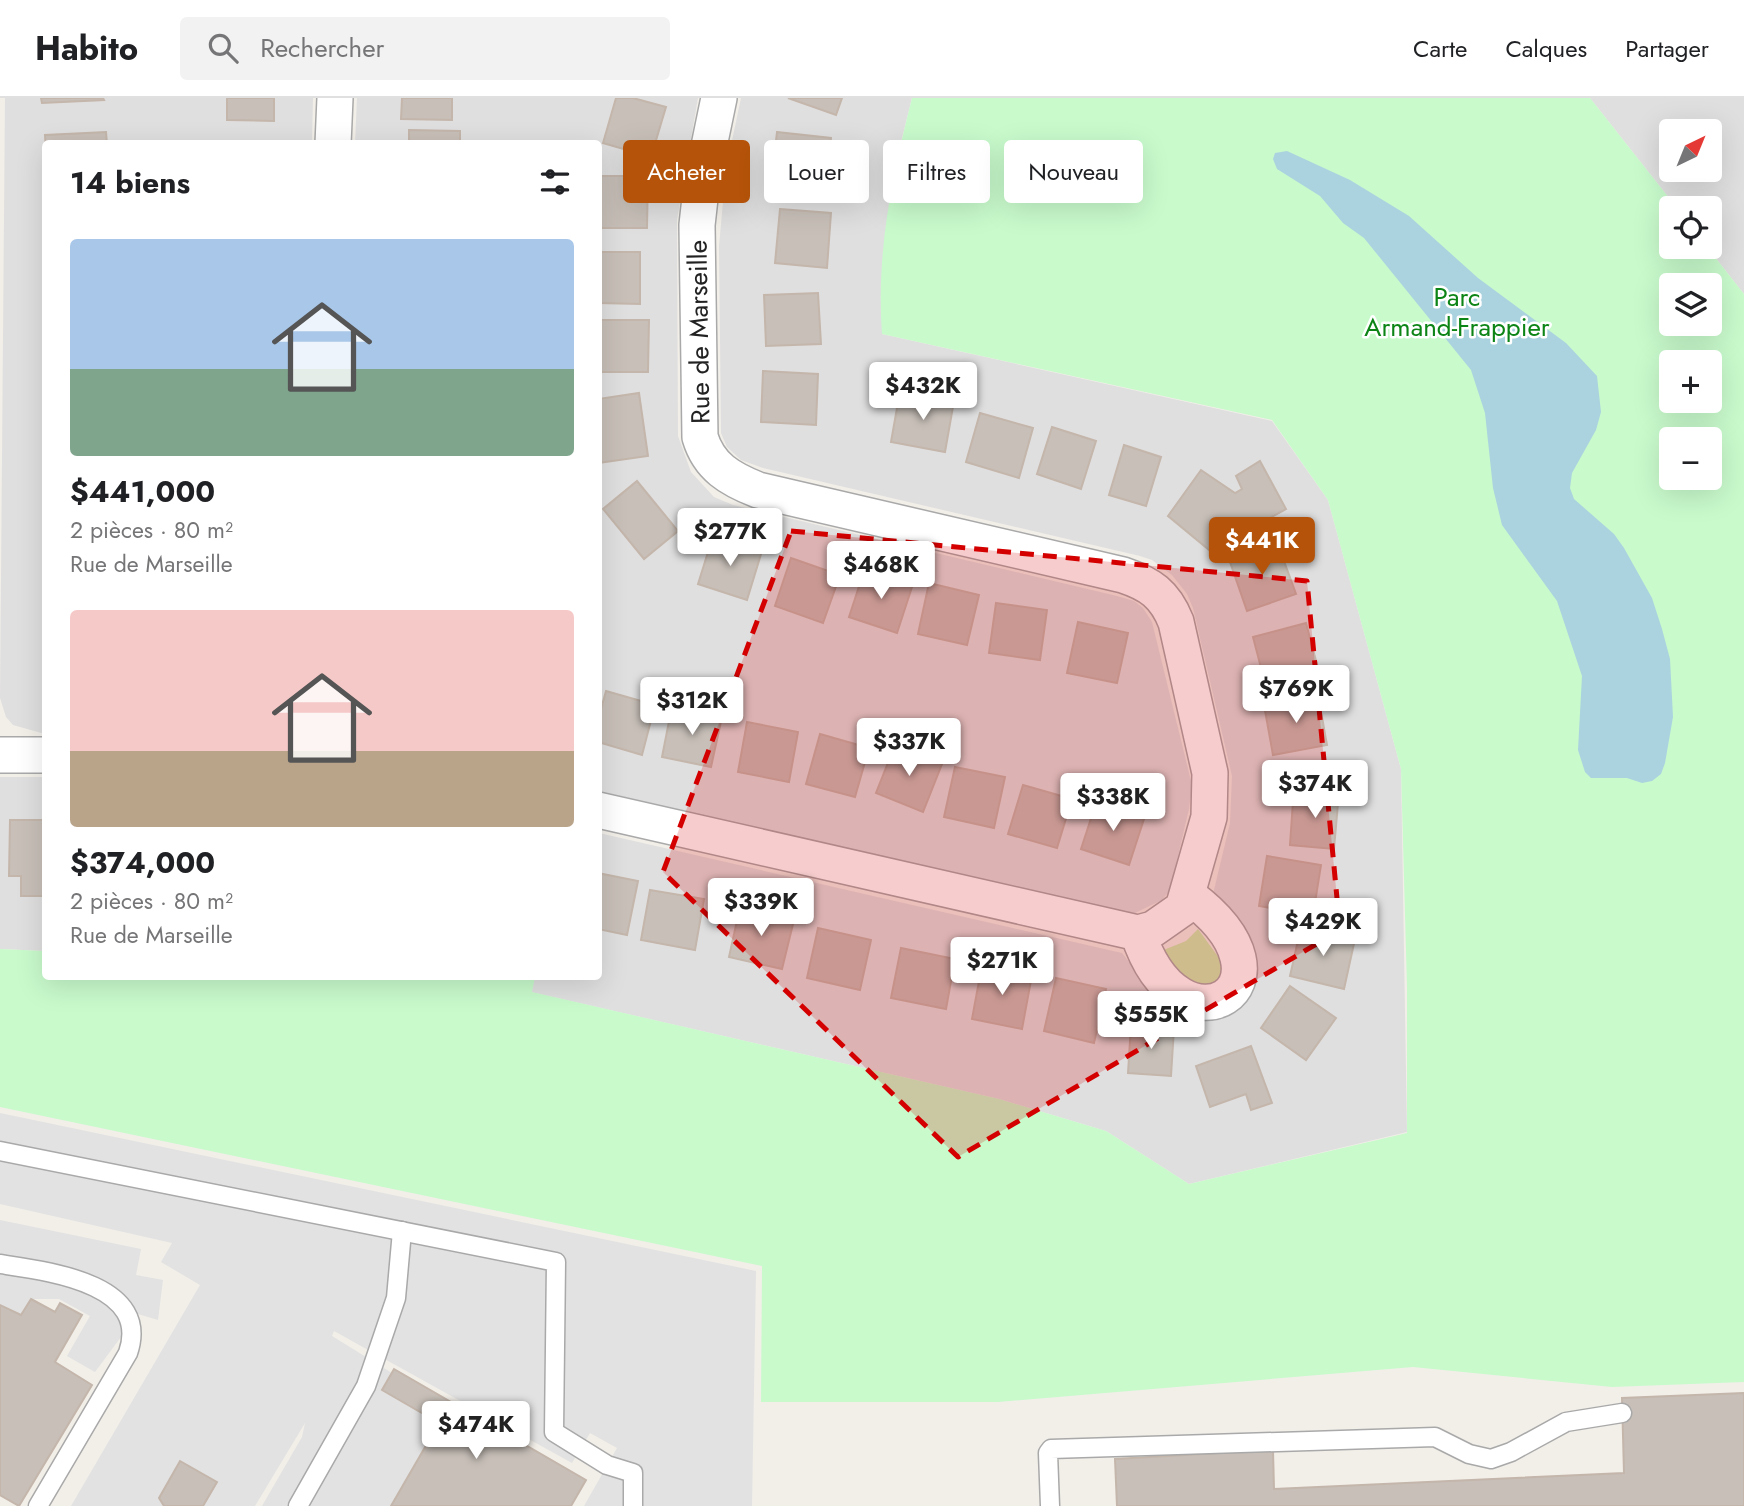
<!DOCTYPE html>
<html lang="fr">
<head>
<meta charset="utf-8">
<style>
	:root { --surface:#fff; --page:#f2f2f2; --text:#202124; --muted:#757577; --line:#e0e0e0; --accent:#b45309 }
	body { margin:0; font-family:Jost,sans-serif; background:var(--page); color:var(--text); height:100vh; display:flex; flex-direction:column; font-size:26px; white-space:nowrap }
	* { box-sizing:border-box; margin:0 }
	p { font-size:23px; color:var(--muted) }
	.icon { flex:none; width:38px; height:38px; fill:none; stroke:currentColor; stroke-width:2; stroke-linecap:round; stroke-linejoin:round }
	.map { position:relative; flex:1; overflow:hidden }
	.details { position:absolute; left:42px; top:42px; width:560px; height:840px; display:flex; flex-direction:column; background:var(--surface); border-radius:7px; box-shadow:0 7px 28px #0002 }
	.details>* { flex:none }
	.top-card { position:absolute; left:623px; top:42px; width:665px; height:63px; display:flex; gap:14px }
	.needle { width:46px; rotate:43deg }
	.fabs { position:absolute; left:1659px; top:21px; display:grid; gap:14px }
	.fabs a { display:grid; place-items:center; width:63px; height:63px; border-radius:7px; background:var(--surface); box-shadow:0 7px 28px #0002; font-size:35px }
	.price { position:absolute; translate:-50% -60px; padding:0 16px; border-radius:7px; background:#fff; color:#222; font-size:23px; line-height:46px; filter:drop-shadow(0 2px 4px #0008) }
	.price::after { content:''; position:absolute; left:50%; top:42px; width:21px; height:16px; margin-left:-10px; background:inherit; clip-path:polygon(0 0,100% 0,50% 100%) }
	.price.active { background:var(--accent); color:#fff }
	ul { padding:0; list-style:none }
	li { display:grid; align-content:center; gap:14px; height:371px; padding:0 28px }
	li span { display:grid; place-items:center; height:217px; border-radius:7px; color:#555 }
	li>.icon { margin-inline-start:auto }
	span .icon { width:126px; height:126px; fill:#fffc; stroke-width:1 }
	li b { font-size:30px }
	h2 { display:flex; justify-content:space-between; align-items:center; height:84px; padding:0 28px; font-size:30px }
	.chip { padding:0 24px; border-radius:7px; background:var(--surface); box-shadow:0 7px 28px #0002; font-size:24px; line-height:63px }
	.chip.active { background:var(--accent); color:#fff }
	header { display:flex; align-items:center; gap:42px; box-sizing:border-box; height:98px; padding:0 35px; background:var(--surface); border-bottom:2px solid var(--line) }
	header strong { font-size:33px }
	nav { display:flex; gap:38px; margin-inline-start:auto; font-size:24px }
	.search { width:490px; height:63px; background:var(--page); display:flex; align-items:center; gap:18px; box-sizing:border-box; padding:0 24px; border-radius:7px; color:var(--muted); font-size:26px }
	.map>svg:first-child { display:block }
</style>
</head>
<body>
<header>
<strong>Habito</strong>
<div class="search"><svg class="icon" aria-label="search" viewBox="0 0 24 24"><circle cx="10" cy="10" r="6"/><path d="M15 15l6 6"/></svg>Rechercher</div>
<nav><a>Carte</a><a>Calques</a><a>Partager</a></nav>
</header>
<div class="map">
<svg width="1744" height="1408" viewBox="0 0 1744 1408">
	<rect width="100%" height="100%" fill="#f2efe9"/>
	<g fill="#e0dfdf" fill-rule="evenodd">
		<path d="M5,0H313L312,45L46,46L45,636L13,627L6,619L0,600Z"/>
		<path d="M357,0H698L677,122L678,338L691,374L714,399L733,407L1117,498L1134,503L1143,510L1152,524L1192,687L1189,711L1170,792L1162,802L1135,815L1122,813L599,693L598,46H355Z"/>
		<path d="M741,0H912L896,64L882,236L1272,323L1328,402L1401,671L1407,1034L1189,1086L1106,1033L999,1001L531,894L535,879L598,878L599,735L1122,855L1165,910L1191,922L1214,921L1232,913L1255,881V853L1249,840L1213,796L1230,725L1232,678L1193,510L1187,496L1172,477L1152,462L1140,458L763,370L741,362L727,349L721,335L719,148L726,71Z"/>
		<path d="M1590,0H1744V196L1707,149H1710V110H1677ZM1671,33H1710V72H1671Z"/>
		<path d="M0,679H45V853L0,851Z"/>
	</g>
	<path fill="#cdebb0" d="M1198,831L1222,864L1219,884L1192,890L1161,853L1186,843Z"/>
	<path fill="#c8facc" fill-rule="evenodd" d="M912,0H1590L1677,110H1671V149H1707L1744,196V1284L1612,1289L1413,1269L998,1304H761L762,1168L0,1009V851L45,853L46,878L535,879L532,894L999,1001L1106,1033L1189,1086L1407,1035V889L1401,671L1328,402L1272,322L882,236C876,154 892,79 912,0ZM1671,187H1710V226H1671ZM1671,264H1710V303H1671ZM1671,341H1710V380H1671Z"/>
	<g fill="#e2e2e2">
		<path d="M0,1015L756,1173L752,1408H584L617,1350L590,1335L572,1365L334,1233L332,1238L392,1275L382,1292L439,1325L391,1408H262L302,1339L305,1325L255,1408H71L200,1187L161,1164L172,1145L0,1106Z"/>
		<path d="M0,1122L141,1151L136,1177L163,1182L158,1222L138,1216L95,1274L67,1258L90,1218L59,1201H31L21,1217L0,1207Z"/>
	</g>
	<path fill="#aad3df" d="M1287,53L1350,82L1409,118L1478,180L1566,245L1597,278L1601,314L1596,332L1572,375L1570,390L1574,401L1614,436L1624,450L1652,500L1662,531L1670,561L1673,619L1665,665L1661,676L1652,683L1642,685L1627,680H1591L1585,674L1578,652L1582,578L1557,503L1502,427L1493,390L1485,315L1471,272L1364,140L1343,125L1320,98L1277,71L1273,61L1275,55Z"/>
	<g fill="#c7bfb8" stroke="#c4b6ab" stroke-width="2">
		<path d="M41,0H103L104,2L42,5Z"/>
		<path d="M227,0H274V23L227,22Z"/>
		<path d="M402,0H452V22L401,21Z"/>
		<path d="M616,0H633L666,9L651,59L603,45Z"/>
		<path d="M788,0H842L836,17Z"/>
		<path d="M409,32L460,33V46H409Z"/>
		<path d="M106,34L107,46H46V53L45,37Z"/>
		<path d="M777,34L831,40L826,91L771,85Z"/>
		<path d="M598,78H648L647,130H598Z"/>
		<path d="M780,111L831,115L827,170L775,165Z"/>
		<path d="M598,154H640V206L598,205Z"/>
		<path d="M818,195L821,246L766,248L764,197Z"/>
		<path d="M598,222H649L648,274H598Z"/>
		<path d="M763,273L818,276L816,327L761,324Z"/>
		<path d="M900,293L954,303L945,354L891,344Z"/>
		<path d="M639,295L648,358L598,365V301Z"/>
		<path d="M980,315L1033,330L1019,380L966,364Z"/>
		<path d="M1052,329L1096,343L1081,391L1037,376Z"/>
		<path d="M1124,347L1161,359L1146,408L1109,397Z"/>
		<path d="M1260,363L1286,411L1243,435L1237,426L1214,456L1168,418L1201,372L1235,395L1242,391L1236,378Z"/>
		<path d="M637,383L678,433L644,461L603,411Z"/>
		<path d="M713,438L762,453L747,502L698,486Z"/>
		<path d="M1277,444L1296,496L1247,513L1229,461Z"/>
		<path d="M791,460L840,477L823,525L775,508Z"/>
		<path d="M865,470L913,486L897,535L849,519Z"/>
		<path d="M929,485L979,497L967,547L918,536Z"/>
		<path d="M996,505L1047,512L1040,562L989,555Z"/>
		<path d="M1078,524L1128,535L1117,585L1067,575Z"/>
		<path d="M1306,525L1319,574L1266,589L1253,539Z"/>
		<path d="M606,593L655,607L642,657L598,644V622Z"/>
		<path d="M1318,597L1327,647L1273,657L1264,607Z"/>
		<path d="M672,608L722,619L711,669L662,659Z"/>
		<path d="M747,624L798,634L789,684L738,674Z"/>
		<path d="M820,636L869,650L855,699L806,686Z"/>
		<path d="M895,647L942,666L923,714L876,695Z"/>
		<path d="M955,669L1005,679L994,730L944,719Z"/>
		<path d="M1023,687L1072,701L1057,750L1008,736Z"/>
		<path d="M1305,691L1339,694L1334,751L1290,747L1293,703L1304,704Z"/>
		<path d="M1097,702L1145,718L1129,767L1081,751Z"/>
		<path d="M10,722H45L46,798H21V778H9Z"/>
		<path d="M1267,758L1321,767L1313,817L1259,808Z"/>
		<path d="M598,775L638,783L627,837L598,831Z"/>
		<path d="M650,792L704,801L695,852L641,842Z"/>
		<path d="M740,809L794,822L782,871L729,859Z"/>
		<path d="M1301,829L1355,841L1344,891L1290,878Z"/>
		<path d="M818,830L871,842L860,892L807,880Z"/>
		<path d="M901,850L955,861L946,911L891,900Z"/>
		<path d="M982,867L1032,877L1022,931L972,921Z"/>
		<path d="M1056,880L1106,891L1094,945L1044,933Z"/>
		<path d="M1290,888L1336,920L1306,962L1261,930Z"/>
		<path d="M1131,927L1174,930L1171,978L1128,975Z"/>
		<path d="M1251,948L1272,1005L1251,1012L1246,996L1210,1009L1196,968Z"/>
		<path d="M31,1201L55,1214L60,1205L82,1217L55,1264L92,1287L19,1408L0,1397V1207L21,1217Z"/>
		<path d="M394,1271L586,1382L571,1408H391L439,1325L382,1292Z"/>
		<path d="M1744,1295V1408H1117L1115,1361L1273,1352L1274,1391L1624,1375L1622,1300Z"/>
		<path d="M180,1363L217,1384L203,1408H164L159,1400Z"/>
	</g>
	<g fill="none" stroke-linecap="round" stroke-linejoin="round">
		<defs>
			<g id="lane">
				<path d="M0,1053L556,1164L554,1334L607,1367L633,1375V1408"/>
				<path d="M0,1166C46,1173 152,1185 128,1255L38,1408"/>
				<path d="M298,1408L366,1288L396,1200L402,1133"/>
				<path d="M1050,1408L1048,1355L1051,1351L1435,1339L1469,1356L1491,1361L1511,1354L1566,1324L1622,1315"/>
			</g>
			<g id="street">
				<path d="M333,46L335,0"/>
				<path d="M0,657H46"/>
				<path d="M598,712L1138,835L1153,831L1183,810L1209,719L1210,675L1176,524C1165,496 1150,486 1123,477L758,392C730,381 709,369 700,339L697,127L702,82L719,0"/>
				<path d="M1138,835C1180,966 1310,887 1189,798"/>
			</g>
		</defs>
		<use href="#lane" stroke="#a9a9a9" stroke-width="21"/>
		<use href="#street" stroke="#a9a9a9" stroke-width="38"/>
		<use href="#lane" stroke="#fff" stroke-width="18"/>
		<use href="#street" stroke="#fff" stroke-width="35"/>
	</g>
	<path fill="#d40000" fill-opacity="0.2" stroke="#d40000" stroke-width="5" stroke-dasharray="14 9" stroke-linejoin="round" d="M791,433L1307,483L1340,832L958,1059L663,774Z"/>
	<g text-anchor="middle" stroke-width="5" stroke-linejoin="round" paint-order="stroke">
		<g font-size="26" fill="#0c8416" stroke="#fff">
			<text x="1457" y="208">Parc<tspan x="1457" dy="30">Armand-Frappier</tspan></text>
		</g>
		<g font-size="26" fill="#222" stroke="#fff">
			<text transform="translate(699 234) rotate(-91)" y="9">Rue de Marseille</text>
		</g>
	</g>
</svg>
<div class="fabs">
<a><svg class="needle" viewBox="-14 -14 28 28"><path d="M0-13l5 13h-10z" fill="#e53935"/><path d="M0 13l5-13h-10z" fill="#757577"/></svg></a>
<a><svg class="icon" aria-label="locate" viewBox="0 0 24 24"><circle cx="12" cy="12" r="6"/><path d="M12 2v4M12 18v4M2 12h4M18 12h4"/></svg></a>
<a><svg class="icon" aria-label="layers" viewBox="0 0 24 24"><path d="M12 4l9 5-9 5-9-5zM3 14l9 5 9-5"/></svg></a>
<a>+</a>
<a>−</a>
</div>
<b class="price" style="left:923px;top:324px">$432K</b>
<b class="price" style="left:730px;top:470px">$277K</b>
<b class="price active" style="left:1262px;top:479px">$441K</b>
<b class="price" style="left:881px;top:503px">$468K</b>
<b class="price" style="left:1296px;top:627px">$769K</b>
<b class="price" style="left:692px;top:639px">$312K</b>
<b class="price" style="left:909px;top:680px">$337K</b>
<b class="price" style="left:1315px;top:722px">$374K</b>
<b class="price" style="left:1113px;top:735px">$338K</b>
<b class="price" style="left:761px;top:840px">$339K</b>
<b class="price" style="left:1323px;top:860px">$429K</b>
<b class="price" style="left:1002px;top:899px">$271K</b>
<b class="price" style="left:1151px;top:953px">$555K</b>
<b class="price" style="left:476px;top:1363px">$474K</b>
<div class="top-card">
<a class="chip active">Acheter</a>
<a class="chip">Louer</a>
<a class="chip">Filtres</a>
<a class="chip">Nouveau</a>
</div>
<section class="details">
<h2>14 biens<svg class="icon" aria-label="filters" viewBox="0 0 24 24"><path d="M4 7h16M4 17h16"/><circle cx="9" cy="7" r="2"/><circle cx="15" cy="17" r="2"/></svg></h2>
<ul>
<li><span style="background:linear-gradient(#a9c7e8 60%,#7fa58c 0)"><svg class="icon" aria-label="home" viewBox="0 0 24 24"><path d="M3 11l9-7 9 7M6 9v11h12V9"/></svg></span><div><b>$441,000</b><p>2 pièces · 80 m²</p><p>Rue de Marseille</p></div></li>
<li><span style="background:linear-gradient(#f6c9c9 65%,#b9a48a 0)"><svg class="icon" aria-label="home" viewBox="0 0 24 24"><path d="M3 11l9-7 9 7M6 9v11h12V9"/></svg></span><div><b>$374,000</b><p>2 pièces · 80 m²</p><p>Rue de Marseille</p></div></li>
</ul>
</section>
</div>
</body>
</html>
